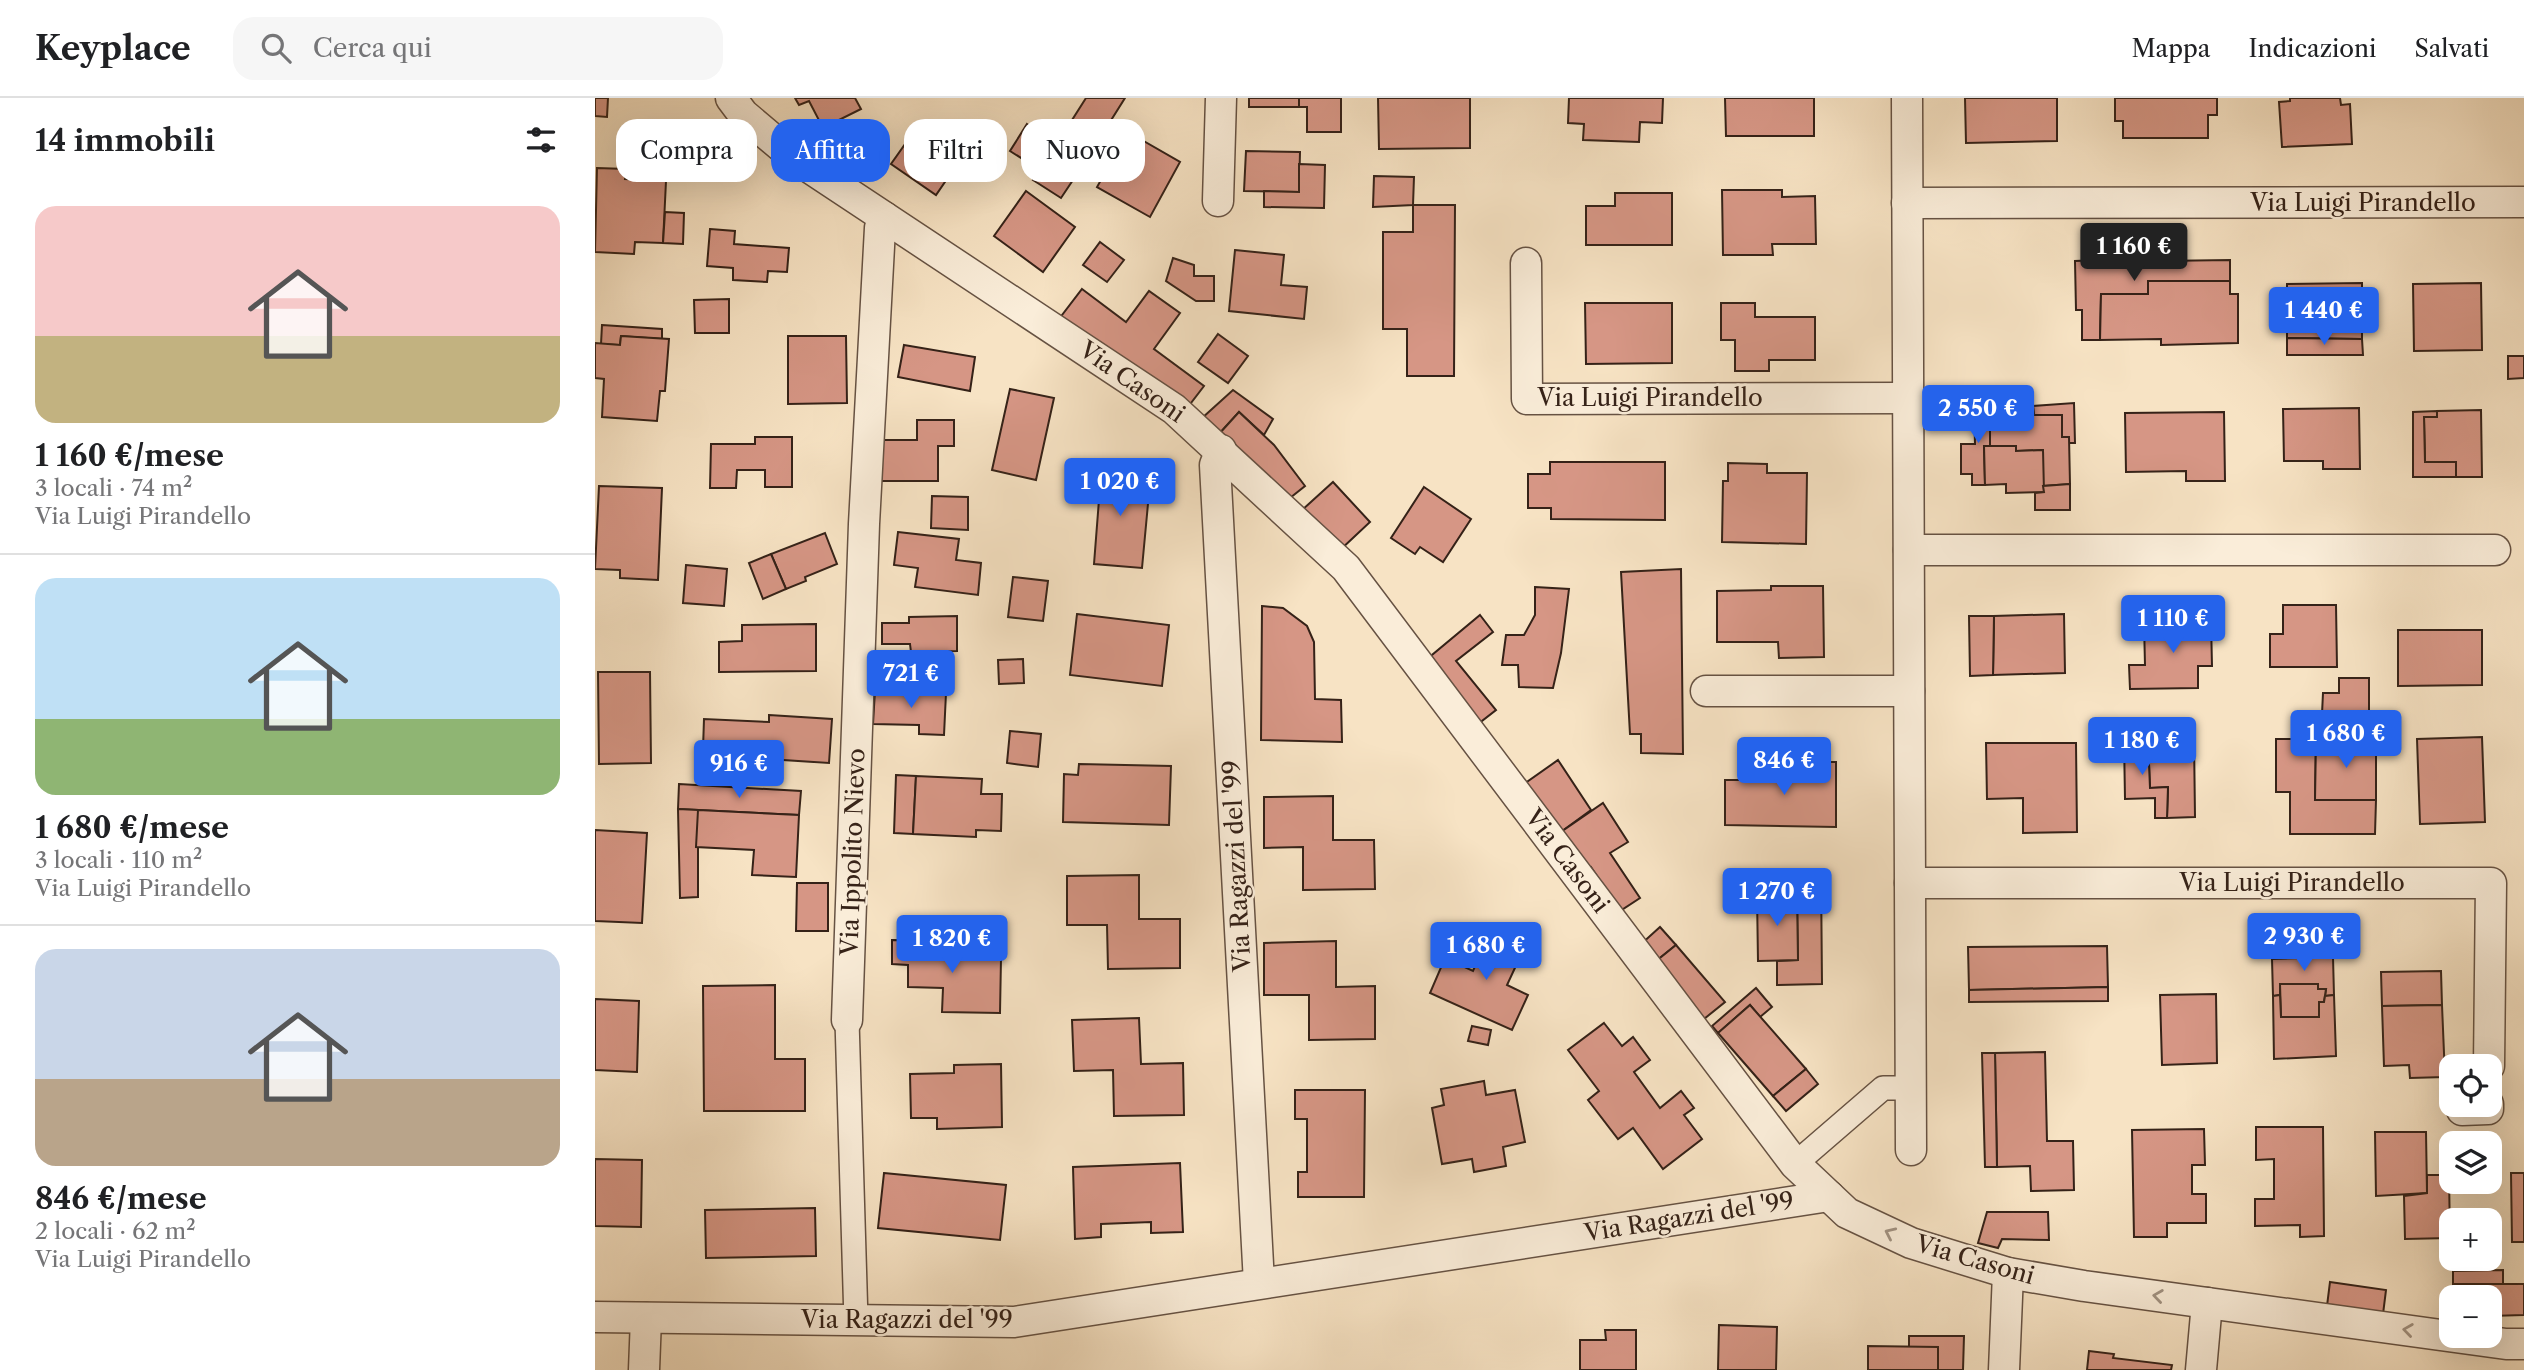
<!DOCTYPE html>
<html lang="it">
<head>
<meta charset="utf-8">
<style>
	:root { --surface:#fff; --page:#f6f6f6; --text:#202124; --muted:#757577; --line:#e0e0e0; --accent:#2563eb }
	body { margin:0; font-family:"Libre Caslon Text",serif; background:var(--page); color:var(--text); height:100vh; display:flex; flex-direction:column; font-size:26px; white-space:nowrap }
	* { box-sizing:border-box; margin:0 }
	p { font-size:23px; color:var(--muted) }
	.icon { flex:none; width:38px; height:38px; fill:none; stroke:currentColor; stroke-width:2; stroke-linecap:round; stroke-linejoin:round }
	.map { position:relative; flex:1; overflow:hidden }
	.details { display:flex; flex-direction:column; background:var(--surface); width:595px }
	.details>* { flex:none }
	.top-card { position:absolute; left:21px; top:21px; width:665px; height:63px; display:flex; gap:14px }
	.fabs { position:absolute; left:1844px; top:956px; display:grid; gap:14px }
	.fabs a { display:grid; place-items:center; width:63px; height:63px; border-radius:14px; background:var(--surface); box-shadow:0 7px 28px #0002; font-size:35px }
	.price { position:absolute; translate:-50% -60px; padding:0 16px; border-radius:7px; background:var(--accent); color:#fff; font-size:23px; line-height:46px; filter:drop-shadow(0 2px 4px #0008) }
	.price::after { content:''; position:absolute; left:50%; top:42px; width:21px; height:16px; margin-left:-10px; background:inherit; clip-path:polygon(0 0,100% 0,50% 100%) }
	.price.selected { background:#222; color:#fff }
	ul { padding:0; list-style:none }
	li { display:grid; align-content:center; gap:14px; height:371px; padding:0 35px }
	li+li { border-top:2px solid var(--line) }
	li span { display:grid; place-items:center; height:217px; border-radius:21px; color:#555 }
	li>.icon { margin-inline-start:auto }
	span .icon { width:126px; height:126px; fill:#fffc; stroke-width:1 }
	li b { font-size:30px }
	h2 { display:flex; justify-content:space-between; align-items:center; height:84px; padding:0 35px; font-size:30px }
	.chip { padding:0 24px; border-radius:21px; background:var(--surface); box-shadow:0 7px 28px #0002; font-size:24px; line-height:63px }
	.chip.selected { background:var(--accent); color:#fff }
	header { display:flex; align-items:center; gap:42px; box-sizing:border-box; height:98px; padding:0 35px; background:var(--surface); border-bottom:2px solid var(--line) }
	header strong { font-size:33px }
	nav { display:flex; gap:38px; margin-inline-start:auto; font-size:24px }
	.search { width:490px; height:63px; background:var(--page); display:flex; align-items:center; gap:18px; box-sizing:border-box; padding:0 24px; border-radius:21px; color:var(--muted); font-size:26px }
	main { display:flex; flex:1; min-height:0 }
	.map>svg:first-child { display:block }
</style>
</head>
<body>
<header>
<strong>Keyplace</strong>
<div class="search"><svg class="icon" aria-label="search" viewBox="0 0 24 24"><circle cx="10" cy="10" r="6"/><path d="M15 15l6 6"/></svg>Cerca qui</div>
<nav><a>Mappa</a><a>Indicazioni</a><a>Salvati</a></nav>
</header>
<main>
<section class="details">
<h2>14 immobili<svg class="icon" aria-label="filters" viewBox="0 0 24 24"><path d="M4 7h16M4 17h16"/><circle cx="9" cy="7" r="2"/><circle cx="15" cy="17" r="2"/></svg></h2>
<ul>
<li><span style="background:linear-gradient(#f6c9c9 60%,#c2b280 0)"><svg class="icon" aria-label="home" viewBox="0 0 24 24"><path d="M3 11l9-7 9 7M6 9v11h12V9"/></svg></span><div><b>1 160 €/mese</b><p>3 locali · 74 m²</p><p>Via Luigi Pirandello</p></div></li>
<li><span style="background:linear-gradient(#bfe0f5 65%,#8fb573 0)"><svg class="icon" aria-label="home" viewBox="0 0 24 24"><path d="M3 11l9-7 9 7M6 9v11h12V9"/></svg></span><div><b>1 680 €/mese</b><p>3 locali · 110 m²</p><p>Via Luigi Pirandello</p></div></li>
<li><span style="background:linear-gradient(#c9d6e8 60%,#b9a48a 0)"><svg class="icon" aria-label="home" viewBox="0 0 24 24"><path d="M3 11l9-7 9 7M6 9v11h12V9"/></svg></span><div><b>846 €/mese</b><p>2 locali · 62 m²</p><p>Via Luigi Pirandello</p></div></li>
</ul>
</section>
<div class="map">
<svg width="1929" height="1272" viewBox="0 0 1929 1272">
	<rect width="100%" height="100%" fill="#f7e3c4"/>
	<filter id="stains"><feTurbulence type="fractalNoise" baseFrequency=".00286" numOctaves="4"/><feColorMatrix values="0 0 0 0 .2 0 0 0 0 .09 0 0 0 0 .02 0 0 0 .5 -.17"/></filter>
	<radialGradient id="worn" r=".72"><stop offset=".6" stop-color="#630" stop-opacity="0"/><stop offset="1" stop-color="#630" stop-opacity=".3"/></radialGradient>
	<g fill="#d69685" stroke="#352218" stroke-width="2">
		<path d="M0,0H13L12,19L0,18Z"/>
		<path d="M200,0H260L266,11L228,30L214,3L204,7Z"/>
		<path d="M491,0H530L486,70L458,52Z"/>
		<rect x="654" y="0" width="50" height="9"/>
		<path d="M704,0H746V34H712V9H704Z"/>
		<path d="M783,0H875V50L784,51Z"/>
		<path d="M974,0H1068L1067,25L1045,24L1044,44L988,42L989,26L973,25Z"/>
		<path d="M1130,0H1219V38H1131Z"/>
		<path d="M1370,0H1462V43L1371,45Z"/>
		<path d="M1520,0H1622V17H1613V40H1528V23H1520Z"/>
		<path d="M1695,0H1745L1746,7L1755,6L1757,46L1687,49L1684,4L1695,3Z"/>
		<path d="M325,25L369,56L341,97L296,66Z"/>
		<path d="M432,26L462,46L458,52L486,70L466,100L438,82L445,72L415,53Z"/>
		<path d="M533,34L585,64L555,119L502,89Z"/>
		<path d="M651,53L705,54L704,94L649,93Z"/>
		<path d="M704,66L730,67L729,110L669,109V93L704,94Z"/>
		<path d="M2,70L31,71L30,81L71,83L68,145L40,144L39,156L0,154Z"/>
		<path d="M779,78L819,79L818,107L778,109Z"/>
		<path d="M1127,92H1187V99L1220,98L1221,146H1177L1178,157H1128Z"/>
		<path d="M431,93L480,129L448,174L399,138Z"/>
		<path d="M1020,95H1077V147H991V108H1020Z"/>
		<path d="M818,107H860L859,278H812V231H788V134H818Z"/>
		<path d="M70,114L89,115L88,146L68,145Z"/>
		<path d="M115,131L140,133L139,146L194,150L192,174L173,173L172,184L138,182V170L112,168Z"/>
		<path d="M505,144L529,162L512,184L488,167Z"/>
		<path d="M640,152L689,157L686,187L712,189L709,221L634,213Z"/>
		<path d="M578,160L599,167V178H619V203H601L571,183Z"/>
		<path d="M1505,162V168L1565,167V163L1635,162V183H1553V196H1506L1505,242H1487V212H1481L1480,163Z"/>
		<path d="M1553,183H1635V196H1643V245L1566,247V241L1505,242L1506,196H1553Z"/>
		<path d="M1767,185V241L1692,240V186Z"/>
		<path d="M1886,185L1887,252L1819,253L1818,186Z"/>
		<path d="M487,191L531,224L554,193L585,215L559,251L609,288L589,314L464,221Z"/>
		<path d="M134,201V235H100L99,202Z"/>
		<path d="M990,205H1077V265L991,266Z"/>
		<path d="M1126,205H1160V219H1220V262H1174V273H1140V242H1126Z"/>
		<path d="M7,227L67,231V241L26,238L25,247L6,246Z"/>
		<path d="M623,236L653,258L633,285L603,264Z"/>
		<path d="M26,238L74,241L70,293H65L62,323L7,319L9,281L0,280V245L25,247Z"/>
		<path d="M193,238H251L252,305L193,306Z"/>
		<path d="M1692,240L1767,241L1768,257H1692Z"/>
		<path d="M309,247L380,259L375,293L303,279Z"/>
		<path d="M1913,258H1929V280L1913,281Z"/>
		<path d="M415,291L459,300L441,382L397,372Z"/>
		<path d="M638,292L678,321L669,337L644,314L624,336L606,321Z"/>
		<path d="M1479,305L1480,345H1474V339H1467V317H1439L1438,308Z"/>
		<path d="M1438,308L1439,317H1467V339H1474L1475,386L1448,388V352L1421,353V348H1395V328H1401L1402,310Z"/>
		<path d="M1379,310H1402L1401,328H1395V348H1389L1390,387H1377V376H1366V346H1380Z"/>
		<path d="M1764,310L1765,371H1728V363H1689L1688,311Z"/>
		<path d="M1886,312L1887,379H1861V364H1830L1829,319H1842V313Z"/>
		<path d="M1842,313V319H1829L1830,364H1861V379H1818V314Z"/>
		<path d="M644,314L679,347L710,388L690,404L624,336Z"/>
		<path d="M1629,314L1630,383H1591V373L1531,374L1530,315Z"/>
		<path d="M322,322H359V348H343V383H280L281,342H322Z"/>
		<path d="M160,339H197V389H170V372H142L141,390H115L116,346H160Z"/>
		<path d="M1389,348H1421V353L1448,352L1449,394L1411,395V386L1390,387Z"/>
		<path d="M507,363L541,366L538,394L554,395L547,470L499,466Z"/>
		<path d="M955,364H1070V422L956,421V410H933V376H955Z"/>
		<path d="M1133,365L1172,366V375H1212L1211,446L1127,444L1128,383H1133Z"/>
		<path d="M738,384L775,424L744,453L706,413Z"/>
		<path d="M1475,386V412H1440V395L1449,394L1448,388Z"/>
		<path d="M4,388L67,390L63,482L25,480V472L0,471Z"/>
		<path d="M829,389L876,421L848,464L825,449L820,456L796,440Z"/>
		<path d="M337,398L373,399V432L336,430Z"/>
		<path d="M303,434L364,441L361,462L386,465L383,497L320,489L323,470L299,467Z"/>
		<path d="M230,435L242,466L210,479L211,483L191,491L176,456Z"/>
		<path d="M176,456L191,491L168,501L154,465Z"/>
		<path d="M91,467L132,471L129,508L88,505Z"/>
		<path d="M1086,471L1088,656L1046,655V636H1035L1026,474Z"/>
		<path d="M418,479L453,483L448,523L413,519Z"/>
		<path d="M1176,488H1228L1229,559L1184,560L1183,544H1122V493L1176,492Z"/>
		<path d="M940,489L974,491L966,555L958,590L924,589L923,567H907L911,537H929L940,517Z"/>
		<path d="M1688,507H1741L1742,569H1675V536H1688Z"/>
		<path d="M667,508L688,510L712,528L719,544L720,601L746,602L747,644L666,642Z"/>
		<path d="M482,516L574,527L567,588L475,577Z"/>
		<path d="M1469,516L1470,575L1398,577L1399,518Z"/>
		<path d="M885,517L898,534L861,563L901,612L883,626L831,562Z"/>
		<path d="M362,518V553L316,554L315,546H287V525H314V519Z"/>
		<path d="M1374,518H1399L1398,577L1375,578Z"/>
		<path d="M1616,523L1617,568H1603V590L1535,591L1534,567H1550L1549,525Z"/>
		<path d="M221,526V573L124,574V544L147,543V527Z"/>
		<path d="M1803,532H1887V587L1803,588Z"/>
		<path d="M428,561L429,585L404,586L403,562Z"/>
		<path d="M3,574H55L56,665L4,666Z"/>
		<path d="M1744,580H1774V615L1727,616L1728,595H1744Z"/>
		<path d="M280,592L351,595L349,637L324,636V627L278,626Z"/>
		<path d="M174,617L237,621L234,665L173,661V655L108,651L109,621L174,624Z"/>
		<path d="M415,633L446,636L443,669L412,665Z"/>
		<path d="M1887,639L1890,724L1825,726L1822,641Z"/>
		<path d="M1599,641L1600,719L1572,720L1573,689L1555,690L1553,642Z"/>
		<path d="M1681,641H1721L1720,702H1781L1780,736H1695V694H1681Z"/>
		<path d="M1721,641H1781V702H1720Z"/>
		<path d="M1529,642H1553L1555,690L1573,689L1572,720H1560V700L1530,701Z"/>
		<path d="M1391,645H1481L1482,734L1428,735V700L1392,701Z"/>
		<path d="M963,662L996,712L963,736L929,686Z"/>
		<path d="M1184,664H1241V729L1130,727V682H1156V671H1184Z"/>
		<path d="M484,666L576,668L574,727L468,724L469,676L483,677Z"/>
		<path d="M301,677L321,678L318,736L299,735Z"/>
		<path d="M321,678L387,681L386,696H407L406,733L381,732V739L318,736Z"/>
		<path d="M84,686L206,693L204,717L83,711Z"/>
		<path d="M738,698V742H779L780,791L708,792V749L669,750V699Z"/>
		<path d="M1008,705L1033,744L1015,755L1045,800L1025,813L996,769L988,774L963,736Z"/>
		<path d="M83,711L103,712V799L85,800Z"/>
		<path d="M103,712L204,717L201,779L157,777L159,752L101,749Z"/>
		<path d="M0,732L52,735L47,825L0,823Z"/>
		<path d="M1162,775H1226L1227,886L1182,887V863L1203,862L1202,797H1162Z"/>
		<path d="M544,777V821H585V870L513,871L512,827H472V778Z"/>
		<path d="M202,785H233V833H201Z"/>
		<path d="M1162,797H1202L1203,862L1163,863Z"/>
		<path d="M1065,829L1081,847L1060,864L1045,847Z"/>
		<path d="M897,830L931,846L912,887L933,897L917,932L835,895L850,860L878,873Z"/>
		<path d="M297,842L355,843L354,858L406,860L405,915L347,914L348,890L313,889V867L297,866Z"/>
		<path d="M741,843V889L780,888V941L714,942V897H669V845Z"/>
		<path d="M1081,847L1130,904L1109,921L1060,864Z"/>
		<path d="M1512,848L1513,889L1374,892L1373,849Z"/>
		<path d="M1738,859L1739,897L1730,898L1731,891H1723V886H1685V897L1678,898L1677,861Z"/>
		<path d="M1846,873L1847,907L1787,908L1786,874Z"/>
		<path d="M1685,886H1723V891H1731L1729,904H1724V919H1686Z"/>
		<path d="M180,887V961H210V1013H109L108,888Z"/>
		<path d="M1513,889V903L1374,904V892Z"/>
		<path d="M1161,890L1177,909L1165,919L1155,907L1123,935L1117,928Z"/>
		<path d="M1621,896L1622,965L1567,967L1565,897Z"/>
		<path d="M1685,897L1686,919H1724V904H1729L1730,898L1739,897L1741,958L1679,961L1678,898Z"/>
		<path d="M0,901L44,903L42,974L0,972Z"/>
		<path d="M1155,907L1211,971L1178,998L1123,935Z"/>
		<path d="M1847,907L1850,979L1815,980L1814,967L1789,968L1787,908Z"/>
		<path d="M544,920L546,966L588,965L589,1017L519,1018L518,972L479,973L477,922Z"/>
		<path d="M1009,925L1027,948L1038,939L1055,962L1039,974L1065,1010L1086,993L1099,1010L1089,1017L1107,1041L1068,1071L1038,1030L1023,1041L993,1002L1004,993L973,952Z"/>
		<path d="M877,928L896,932L893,947L873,943Z"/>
		<path d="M1450,954L1452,1043H1478L1479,1092L1436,1093L1435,1068L1402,1069L1400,955Z"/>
		<path d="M1387,955H1400L1402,1069H1390Z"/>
		<path d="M406,966L407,1029L342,1031V1020H316L315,976L359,975V967Z"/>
		<path d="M1211,971L1223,986L1191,1013L1178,998Z"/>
		<path d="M889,983L891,997L920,992L930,1044L908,1049L911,1068L879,1074L877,1061L847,1066L837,1010L849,1007L846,991Z"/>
		<path d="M700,992H770L769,1099H703V1074H712V1021H700Z"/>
		<path d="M1661,1029H1728L1729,1138L1705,1139V1127L1660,1128V1101H1679V1061L1661,1062Z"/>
		<path d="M1609,1031L1610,1067H1597V1096H1611V1125H1572V1139H1539L1537,1032Z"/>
		<path d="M1780,1034H1831L1832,1095L1781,1098Z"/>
		<path d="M0,1061L47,1062L46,1129L0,1128Z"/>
		<path d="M585,1065L588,1134L556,1135V1124L506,1126V1139L480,1141L478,1069Z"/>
		<path d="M289,1075L411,1087L405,1142L283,1130Z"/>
		<path d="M1916,1075H1929V1144H1917Z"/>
		<path d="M1832,1077H1854L1855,1140L1810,1141L1809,1098L1832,1095Z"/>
		<path d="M220,1110L221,1158L111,1160L110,1112Z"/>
		<path d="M1392,1114H1453L1454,1142L1407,1141L1403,1150L1383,1145Z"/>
		<path d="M1908,1172V1186H1858V1173Z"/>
		<path d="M1735,1184L1791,1192L1788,1216L1732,1208Z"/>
		<path d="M1858,1186H1929V1217L1895,1218V1199H1858Z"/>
		<path d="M1124,1227L1182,1229L1181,1272H1123Z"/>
		<path d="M1010,1232H1041V1272H985V1242H1011Z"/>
		<path d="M1314,1238H1369L1368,1272H1343V1249H1314Z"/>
		<path d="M1273,1248L1343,1249V1272H1273Z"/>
		<path d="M1494,1253L1519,1256L1518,1260L1577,1267L1576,1272H1492Z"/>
	</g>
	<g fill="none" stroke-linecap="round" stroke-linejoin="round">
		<defs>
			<g id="pedestrian">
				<path d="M252,922L261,1223"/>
				<path d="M1200,1066L1288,990H1316"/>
			</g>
			<g id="minor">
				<path d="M136,0L148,16L200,60L579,311L751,470L1200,1066L1252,1115L1316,1145L1413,1175L1489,1188L1911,1246H1929"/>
				<path d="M1312,0L1316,1052"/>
				<path d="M623,103L626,0"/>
				<path d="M1312,105L1929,104"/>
				<path d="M931,165L932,301L1313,300"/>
				<path d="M626,352L620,367L664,1185"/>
				<path d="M1314,452H1900"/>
				<path d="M1111,593H1314"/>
				<path d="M1315,785H1896L1894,968"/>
				<path d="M252,922L269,426L285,130L289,119"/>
				<path d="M1867,1012L1893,1011V1006"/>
				<path d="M0,1219L419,1224L1234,1098"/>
				<path d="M49,1272L51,1220"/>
				<path d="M1409,1272L1413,1175"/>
				<path d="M1606,1272L1612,1205"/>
			</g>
		</defs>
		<use href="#pedestrian" stroke="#665243" stroke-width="26"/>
		<use href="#minor" stroke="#665243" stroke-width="33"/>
		<use href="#pedestrian" stroke="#faedd9" stroke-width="23"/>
		<use href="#minor" stroke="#faedd9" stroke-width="30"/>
	</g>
	<defs><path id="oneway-chevron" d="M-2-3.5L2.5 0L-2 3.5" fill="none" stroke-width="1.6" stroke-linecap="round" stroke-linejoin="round" transform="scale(1.75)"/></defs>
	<g stroke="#a19282">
		<use href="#oneway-chevron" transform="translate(1295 1135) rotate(-155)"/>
		<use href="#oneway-chevron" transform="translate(1563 1198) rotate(-172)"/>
		<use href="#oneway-chevron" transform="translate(1813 1232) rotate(-172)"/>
	</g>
	<g text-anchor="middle" stroke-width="5" stroke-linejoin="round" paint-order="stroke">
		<g font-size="24" fill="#352218" stroke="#faedd9">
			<text x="1768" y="113">Via Luigi Pirandello</text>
			<text transform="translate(537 284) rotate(35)" y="8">Via Casoni</text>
			<text x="1055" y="308">Via Luigi Pirandello</text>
			<text transform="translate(258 754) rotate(-88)" y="8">Via Ippolito Nievo</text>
			<text transform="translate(972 763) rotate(53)" y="8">Via Casoni</text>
			<text transform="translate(642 768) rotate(-93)" y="8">Via Ragazzi del '99</text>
			<text x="1697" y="793">Via Luigi Pirandello</text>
			<text transform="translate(1094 1119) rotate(-9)" y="8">Via Ragazzi del '99</text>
			<text transform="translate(1380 1162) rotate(16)" y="8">Via Casoni</text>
			<text x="312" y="1230">Via Ragazzi del '99</text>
		</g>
	</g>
	<rect width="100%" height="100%" filter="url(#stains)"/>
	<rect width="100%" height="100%" fill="url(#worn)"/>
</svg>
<div class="fabs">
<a><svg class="icon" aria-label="locate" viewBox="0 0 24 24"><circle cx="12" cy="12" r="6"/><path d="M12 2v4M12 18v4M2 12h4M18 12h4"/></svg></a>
<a><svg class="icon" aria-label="layers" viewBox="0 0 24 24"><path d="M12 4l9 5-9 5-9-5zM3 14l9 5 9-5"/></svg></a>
<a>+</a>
<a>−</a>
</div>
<b class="price selected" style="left:1539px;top:185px">1 160 €</b>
<b class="price" style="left:1729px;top:249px">1 440 €</b>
<b class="price" style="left:1383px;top:347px">2 550 €</b>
<b class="price" style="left:525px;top:420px">1 020 €</b>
<b class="price" style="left:1578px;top:557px">1 110 €</b>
<b class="price" style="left:316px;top:612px">721 €</b>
<b class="price" style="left:1751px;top:672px">1 680 €</b>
<b class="price" style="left:1547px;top:679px">1 180 €</b>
<b class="price" style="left:1189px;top:699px">846 €</b>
<b class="price" style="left:144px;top:702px">916 €</b>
<b class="price" style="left:1182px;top:830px">1 270 €</b>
<b class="price" style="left:1709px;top:875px">2 930 €</b>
<b class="price" style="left:357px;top:877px">1 820 €</b>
<b class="price" style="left:891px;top:884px">1 680 €</b>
<div class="top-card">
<a class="chip">Compra</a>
<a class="chip selected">Affitta</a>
<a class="chip">Filtri</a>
<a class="chip">Nuovo</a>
</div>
</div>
</main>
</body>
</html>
